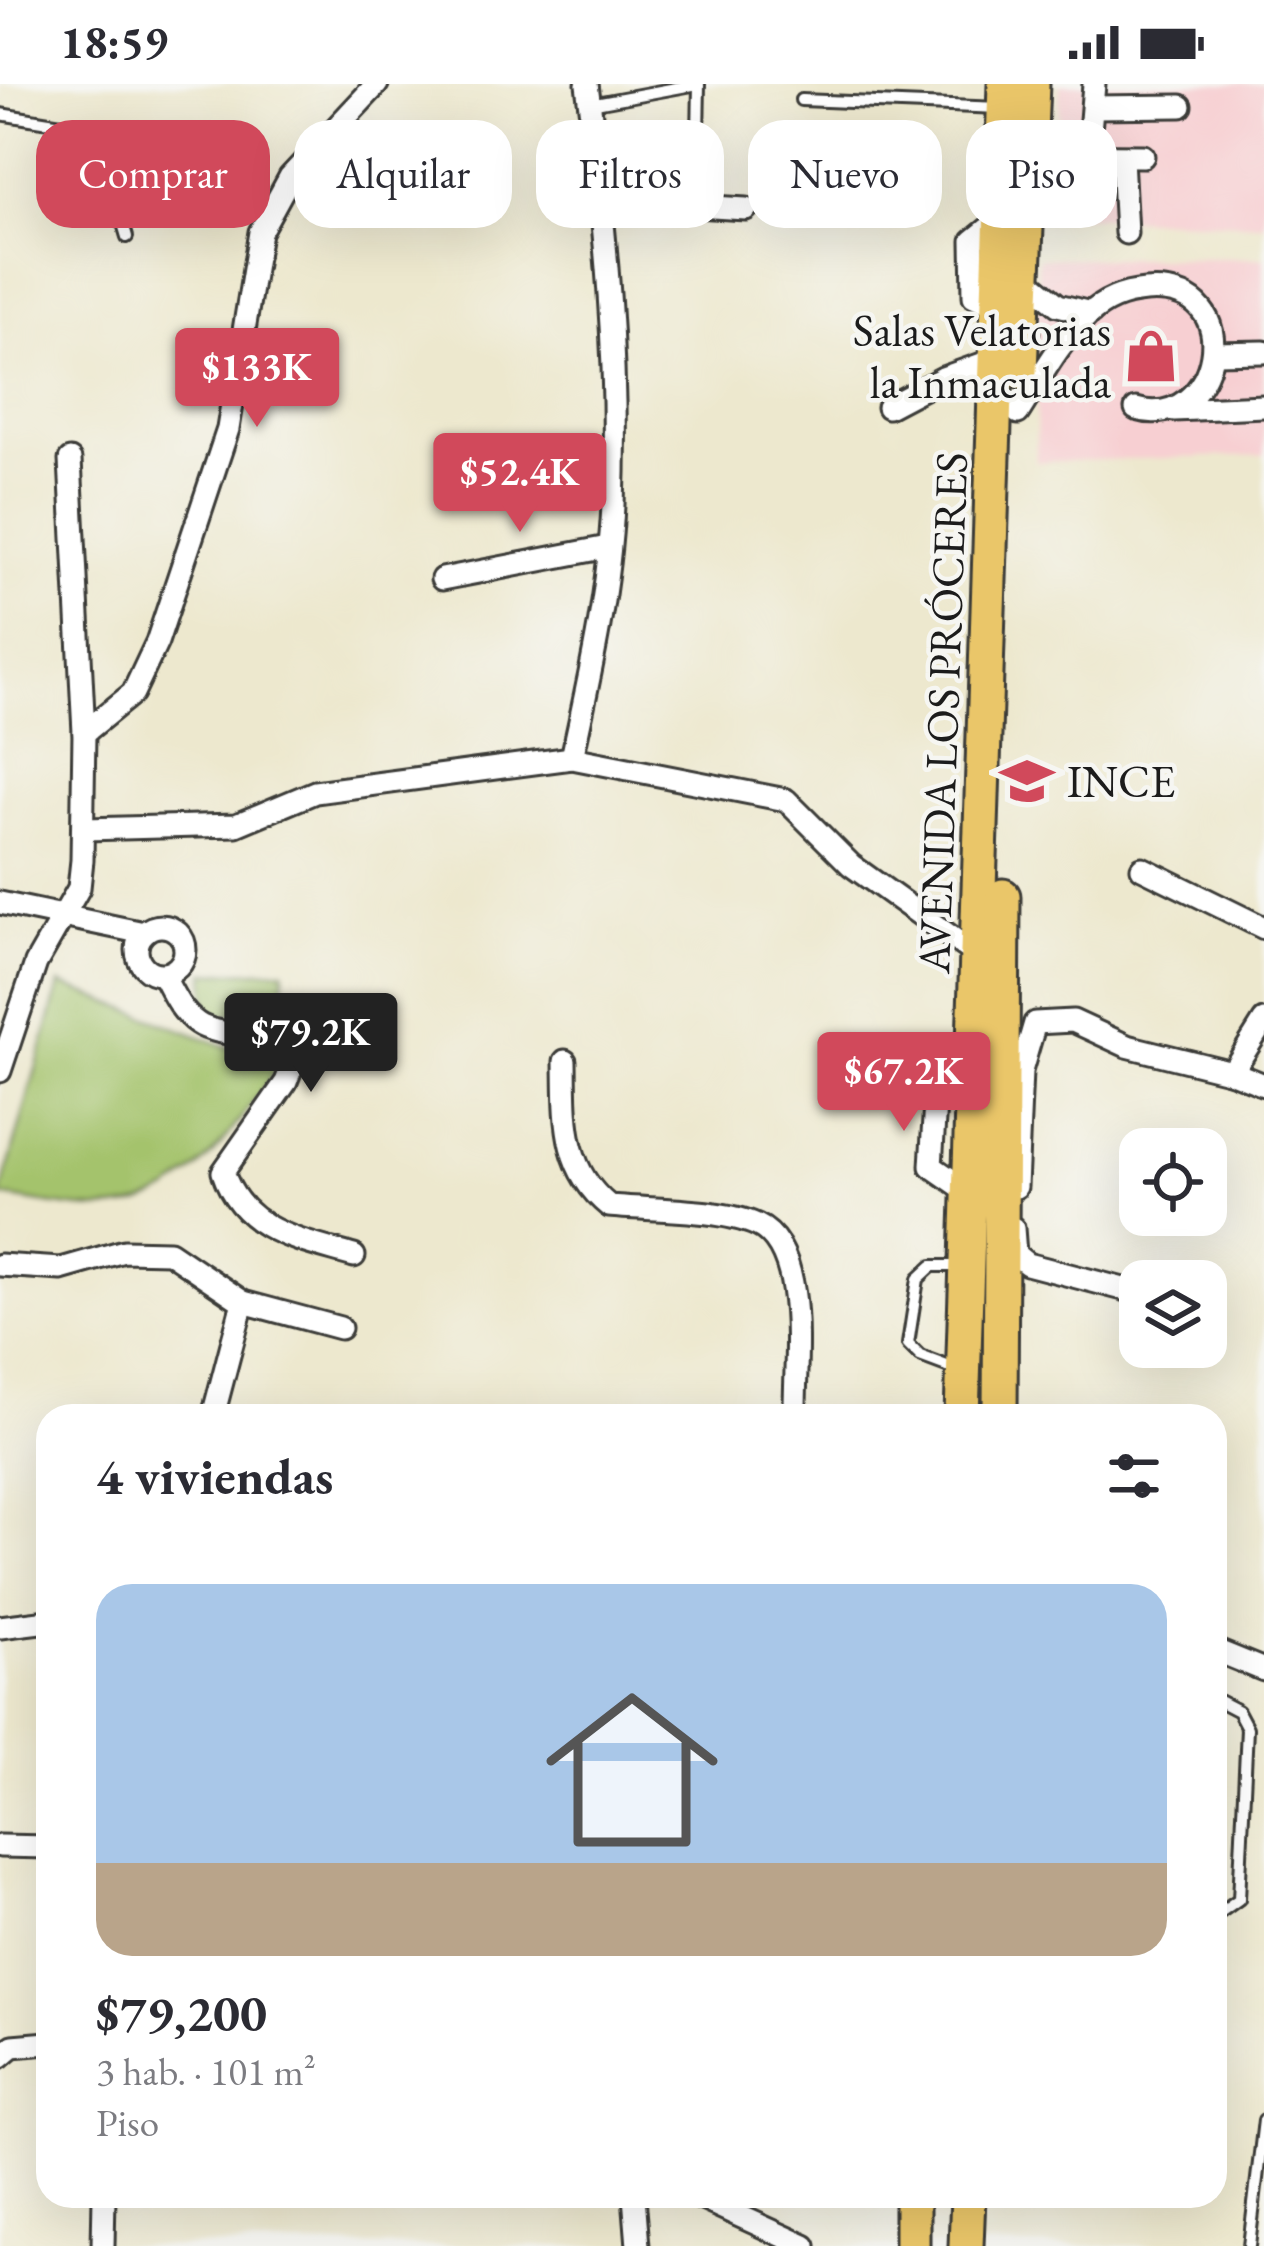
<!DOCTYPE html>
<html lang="es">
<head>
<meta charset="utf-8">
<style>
	:root { --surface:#fff; --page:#f7f7f7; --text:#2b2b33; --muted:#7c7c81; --line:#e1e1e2; --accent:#d1495b }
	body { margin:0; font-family:"EB Garamond",serif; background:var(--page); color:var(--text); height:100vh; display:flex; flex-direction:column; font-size:45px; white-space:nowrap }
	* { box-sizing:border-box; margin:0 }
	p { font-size:39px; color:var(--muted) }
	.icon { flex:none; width:66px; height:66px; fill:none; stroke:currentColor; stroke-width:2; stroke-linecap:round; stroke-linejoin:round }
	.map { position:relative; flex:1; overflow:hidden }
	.sheet { position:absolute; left:36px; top:1320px; width:1191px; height:804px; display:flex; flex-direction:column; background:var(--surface); border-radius:36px; box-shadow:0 12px 48px #0002 }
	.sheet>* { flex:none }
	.top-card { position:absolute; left:36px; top:36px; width:1194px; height:108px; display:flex; gap:24px }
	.tools { position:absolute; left:1119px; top:1044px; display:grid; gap:24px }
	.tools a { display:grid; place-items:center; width:108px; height:108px; border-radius:24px; background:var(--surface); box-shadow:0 12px 48px #0002; font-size:60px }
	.price { position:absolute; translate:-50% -102px; padding:0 27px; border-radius:12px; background:var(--accent); color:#fff; font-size:39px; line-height:78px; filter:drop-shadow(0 3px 6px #0008) }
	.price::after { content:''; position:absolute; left:50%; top:72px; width:36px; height:27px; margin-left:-18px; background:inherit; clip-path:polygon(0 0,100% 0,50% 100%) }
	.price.current { background:#222; color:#fff }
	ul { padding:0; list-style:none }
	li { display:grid; align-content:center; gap:24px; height:636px; padding:0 60px }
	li+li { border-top:3px solid var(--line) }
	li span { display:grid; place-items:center; height:372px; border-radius:36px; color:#555 }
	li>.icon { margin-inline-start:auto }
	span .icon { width:216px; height:216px; fill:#fffc; stroke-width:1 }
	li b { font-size:51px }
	h2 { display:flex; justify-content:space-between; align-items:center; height:144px; padding:0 60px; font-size:51px }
	.pill { padding:0 42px; border-radius:36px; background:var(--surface); box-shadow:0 12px 48px #0002; font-size:42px; line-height:108px }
	.pill.current { background:var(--accent); color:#fff }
	.status { display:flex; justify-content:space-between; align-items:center; height:84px; padding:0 60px; background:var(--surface); direction:ltr }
	.status svg { height:33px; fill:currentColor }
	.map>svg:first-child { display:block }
</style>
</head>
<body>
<div class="status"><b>18:59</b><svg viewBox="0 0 49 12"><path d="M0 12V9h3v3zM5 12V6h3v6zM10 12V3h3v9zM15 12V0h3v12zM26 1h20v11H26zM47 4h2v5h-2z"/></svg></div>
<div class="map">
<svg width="1264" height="2162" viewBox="0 0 1264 2162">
	<rect width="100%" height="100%" fill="#f6f6f2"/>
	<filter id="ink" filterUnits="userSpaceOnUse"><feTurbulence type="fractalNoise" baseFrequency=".00833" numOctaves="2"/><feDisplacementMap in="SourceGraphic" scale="24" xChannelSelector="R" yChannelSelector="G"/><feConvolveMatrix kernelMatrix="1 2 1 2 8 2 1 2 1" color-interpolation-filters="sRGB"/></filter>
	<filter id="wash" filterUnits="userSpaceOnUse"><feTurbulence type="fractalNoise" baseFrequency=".004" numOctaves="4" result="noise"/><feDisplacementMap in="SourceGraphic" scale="48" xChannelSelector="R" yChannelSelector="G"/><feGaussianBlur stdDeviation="2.7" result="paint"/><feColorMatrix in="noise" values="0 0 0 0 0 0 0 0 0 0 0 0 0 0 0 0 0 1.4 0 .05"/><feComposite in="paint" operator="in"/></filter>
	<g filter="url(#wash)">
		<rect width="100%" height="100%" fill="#ede8ce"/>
		<g fill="#f7cfd2">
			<path d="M1060,0H1264V140L1056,131Z"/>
			<path d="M1038,174H1264V371L1036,378Z"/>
		</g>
		<g fill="#a4c36c" stroke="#607044" stroke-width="3">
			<path d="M284,886L285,928L207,931L205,889Z"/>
			<path d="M60,900L278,982C243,1032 208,1091 149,1116C106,1135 44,1118 0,1112Z"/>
		</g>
	</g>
	<g filter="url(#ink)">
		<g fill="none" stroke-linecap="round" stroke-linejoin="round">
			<defs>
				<g id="service">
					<path d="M801,16L1000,24"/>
					<path d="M590,20L698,0"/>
					<path d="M0,30L86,44L97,51L127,153"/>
					<path d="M698,53L699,0"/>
					<path d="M959,1182H932L918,1195L908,1260L920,1272L960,1287"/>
					<path d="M1215,1615L1238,1627L1247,1644L1239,1815L1215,1832"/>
					<path d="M1249,2162L1264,2036"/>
				</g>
				<g id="minor">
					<path d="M1093,23L1181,22"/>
					<path d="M1029,71L1143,72"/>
					<path d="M1088,72L1094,0"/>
					<path d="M1122,74L1126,149"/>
					<path d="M598,85L629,89L696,122L746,125"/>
					<path d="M999,136L973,157L974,212L1000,224"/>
					<path d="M1025,194L1058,221L1091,229"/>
					<path d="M1214,269L1264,268"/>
					<path d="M888,323L943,294L999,274"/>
					<path d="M1174,326L1264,322"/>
					<path d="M1018,329C1040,295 1058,259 1087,232C1105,216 1122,209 1145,207C1254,198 1217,350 1136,325"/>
					<path d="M442,495L608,463"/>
					<path d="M84,649L133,609L157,558L228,345L260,148L290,93L377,0"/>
					<path d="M572,674C590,591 609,507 613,421C619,281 605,139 587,0"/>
					<path d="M85,745L236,741L315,708L572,674L786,716L851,781L979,873"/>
					<path d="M1142,784L1264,844"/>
					<path d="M0,819L144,849"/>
					<circle cx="161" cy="866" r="24"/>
					<path d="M163,891C172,908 180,927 197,939C223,957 278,944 296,972L286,998L223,1088C243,1148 300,1156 354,1172"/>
					<path d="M565,977C566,1033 562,1084 609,1122C649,1126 721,1124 757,1141C810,1166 794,1281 795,1332"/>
					<path d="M0,987L36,879L79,804L82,776L84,649L70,376"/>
					<path d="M1232,988L1264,937"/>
					<path d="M1016,1103L1021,987L1035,939L1073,937L1127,962L1232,988L1264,1001"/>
					<path d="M973,1111L931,1082L935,1019L940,1012L976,1000"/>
					<path d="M1013,1144L1015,1170L1027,1180L1131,1207"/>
					<path d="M0,1181L61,1185L124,1167L169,1168L243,1218L340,1244"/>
					<path d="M213,1332L243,1218"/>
					<path d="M0,1543L48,1537"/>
					<path d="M1215,1566L1264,1586"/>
					<path d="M0,1762L48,1763"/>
					<path d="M0,1973L13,1962L48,1959"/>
					<path d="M634,2112L638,2162"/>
					<path d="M696,2112L805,2162"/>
					<path d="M103,2162L104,2112"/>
				</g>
				<g id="trunk">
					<path d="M1020,287L1032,0"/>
					<path d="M962,1332L1005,0"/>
					<path d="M1000,1332L1003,812"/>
					<path d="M912,2112V2162"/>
					<path d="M966,2162L968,2112"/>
				</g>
			</defs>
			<use href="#service" stroke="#3b3b37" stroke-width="16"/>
			<use href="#minor" stroke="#3b3b37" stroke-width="27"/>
			<use href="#trunk" stroke="#3b3b37" stroke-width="39"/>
			<use href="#service" stroke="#fff" stroke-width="10"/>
			<use href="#minor" stroke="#fff" stroke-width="21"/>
			<use href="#trunk" stroke="#eac669" stroke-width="33"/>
		</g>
	</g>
	<defs>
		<symbol id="shop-bare" viewBox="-9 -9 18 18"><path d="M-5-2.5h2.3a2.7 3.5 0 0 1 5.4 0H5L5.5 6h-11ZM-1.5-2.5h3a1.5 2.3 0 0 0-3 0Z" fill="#d1495b" stroke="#f6f6f2" stroke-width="2.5" paint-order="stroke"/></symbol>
		<symbol id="university-bare" viewBox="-9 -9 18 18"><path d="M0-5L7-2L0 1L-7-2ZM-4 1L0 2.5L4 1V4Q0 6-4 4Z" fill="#d1495b" stroke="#f6f6f2" stroke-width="2.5" paint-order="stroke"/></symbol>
	</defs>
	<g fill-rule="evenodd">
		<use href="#shop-bare" x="1113" y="234" width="76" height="76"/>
		<use href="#university-bare" x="989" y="659" width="76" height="76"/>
	</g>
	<g text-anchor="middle" stroke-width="9" stroke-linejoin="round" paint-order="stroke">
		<g font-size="45" fill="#1c1c1c" stroke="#f6f6f2" text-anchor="end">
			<text x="1111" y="262">Salas Velatorias<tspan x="1111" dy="52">la Inmaculada</tspan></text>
			<text x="1067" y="713" text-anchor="start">INCE</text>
		</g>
		<g font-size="45" fill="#1c1c1c" stroke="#f6f6f2">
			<text transform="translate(942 629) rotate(-88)" y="16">AVENIDA LOS PRÓCERES</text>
		</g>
	</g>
</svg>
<div class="tools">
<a><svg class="icon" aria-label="locate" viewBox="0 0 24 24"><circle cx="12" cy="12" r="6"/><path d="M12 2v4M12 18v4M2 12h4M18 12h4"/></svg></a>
<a><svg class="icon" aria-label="layers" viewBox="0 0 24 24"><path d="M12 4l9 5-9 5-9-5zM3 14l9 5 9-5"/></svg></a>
</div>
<b class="price" style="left:257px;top:346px">$133K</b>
<b class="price" style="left:520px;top:451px">$52.4K</b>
<b class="price current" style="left:311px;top:1011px">$79.2K</b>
<b class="price" style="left:904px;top:1050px">$67.2K</b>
<div class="top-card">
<a class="pill current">Comprar</a>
<a class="pill">Alquilar</a>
<a class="pill">Filtros</a>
<a class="pill">Nuevo</a>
<a class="pill">Piso</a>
</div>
<section class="sheet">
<h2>4 viviendas<svg class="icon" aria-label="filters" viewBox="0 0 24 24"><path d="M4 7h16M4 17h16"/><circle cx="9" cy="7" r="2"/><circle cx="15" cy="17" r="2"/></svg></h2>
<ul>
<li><span style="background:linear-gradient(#a9c7e8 75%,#b9a48a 0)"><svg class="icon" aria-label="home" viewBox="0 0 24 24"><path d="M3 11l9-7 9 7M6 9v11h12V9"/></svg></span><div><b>$79,200</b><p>3 hab. · 101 m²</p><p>Piso</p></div></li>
</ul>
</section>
</div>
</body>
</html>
